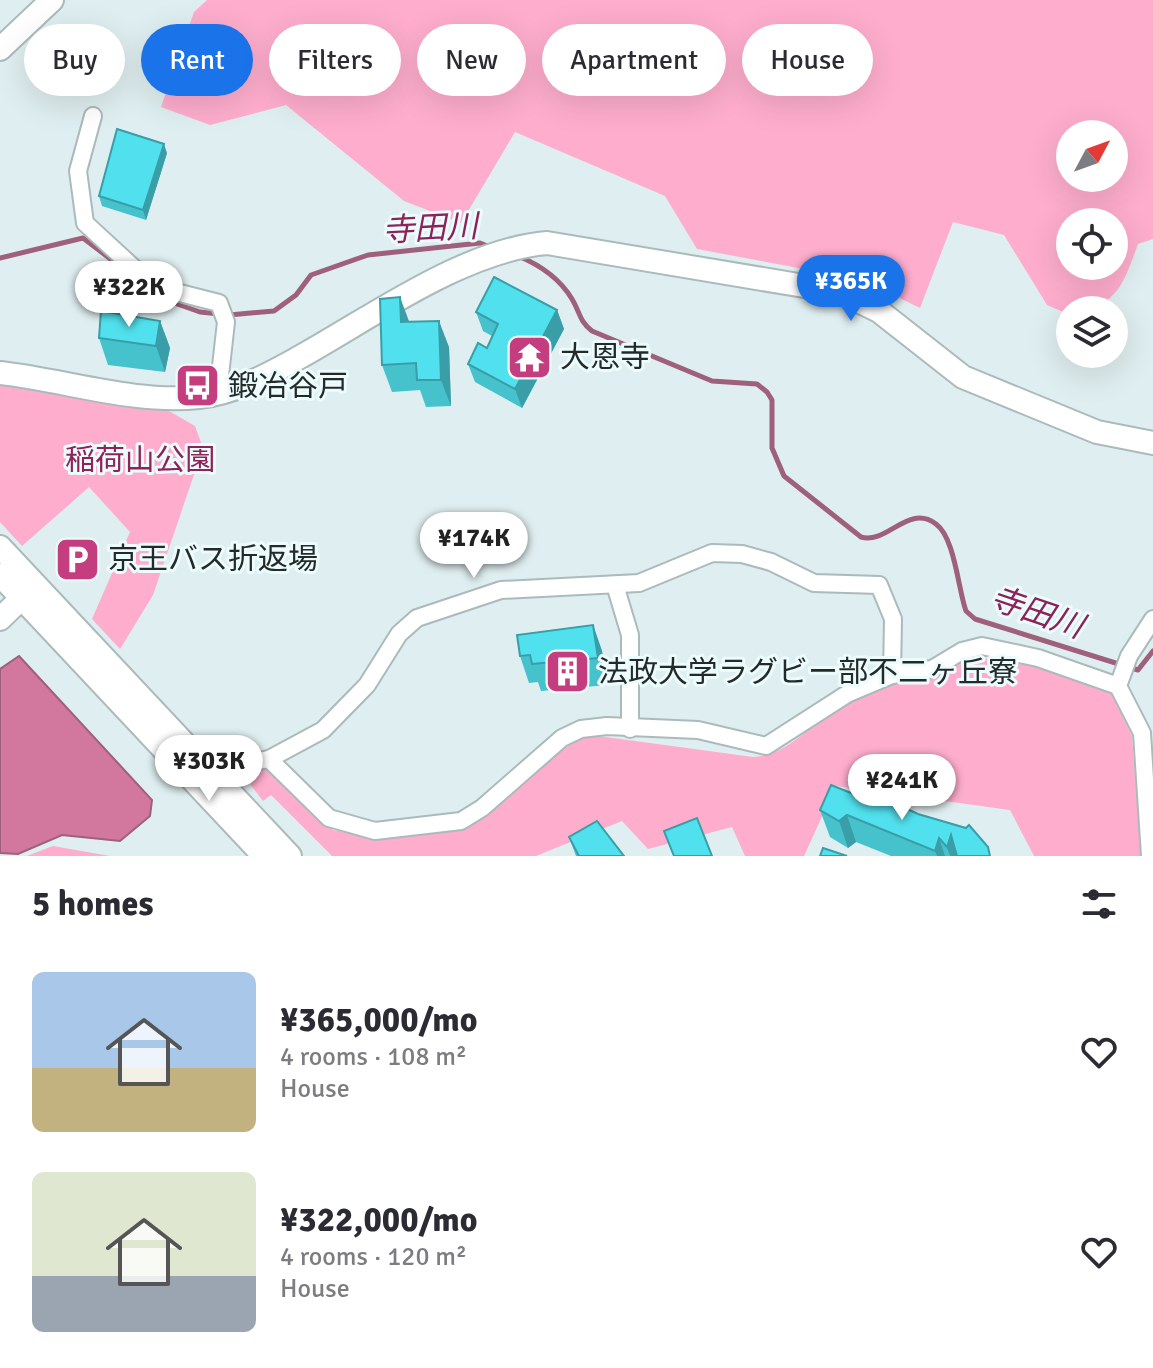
<!DOCTYPE html>
<html lang="en">
<head>
<meta charset="utf-8">
<style>
	:root { --surface:#fff; --page:#f7f7f7; --text:#2b2b33; --muted:#7c7c81; --accent:#1a73e8 }
	body { margin:0; font-family:Signika,"Noto Sans JP",sans-serif; background:var(--page); color:var(--text); height:100vh; display:flex; flex-direction:column; font-size:30px; white-space:nowrap }
	* { box-sizing:border-box; margin:0 }
	p { font-size:26px; color:var(--muted) }
	.icon { flex:none; width:44px; height:44px; fill:none; stroke:currentColor; stroke-width:2; stroke-linecap:round; stroke-linejoin:round }
	.map { position:relative; height:856px; overflow:hidden }
	.details { display:flex; flex-direction:column; background:var(--surface); flex:1 }
	.details>* { flex:none }
	.guide { position:absolute; left:24px; top:24px; width:1106px; height:72px; display:flex; gap:16px }
	.needle { width:52px; rotate:49deg }
	.tools { position:absolute; left:1056px; top:120px; display:grid; gap:16px }
	.tools a { display:grid; place-items:center; width:72px; height:72px; border-radius:50%; background:var(--surface); box-shadow:0 8px 32px #0002; font-size:40px }
	.price { position:absolute; translate:-50% -68px; padding:0 18px; border-radius:28px; background:#fff; color:#222; font-size:26px; line-height:52px; filter:drop-shadow(0 2px 4px #0008) }
	.price::after { content:''; position:absolute; left:50%; top:48px; width:24px; height:18px; margin-left:-12px; background:inherit; clip-path:polygon(0 0,100% 0,50% 100%) }
	.price.active { background:var(--accent); color:#fff }
	ul { padding:0; list-style:none }
	li { display:flex; align-items:center; gap:24px; height:200px; padding:0 32px }
	li span { display:grid; place-items:center; flex:none; width:224px; height:160px; border-radius:12px; color:#555 }
	li>.icon { margin-inline-start:auto }
	span .icon { width:96px; height:96px; fill:#fffc; stroke-width:1 }
	li b { font-size:34px }
	h2 { display:flex; justify-content:space-between; align-items:center; height:96px; padding:0 32px; font-size:34px }
	.chip { padding:0 28px; border-radius:36px; background:var(--surface); box-shadow:0 8px 32px #0002; font-size:28px; line-height:72px }
	.chip.active { background:var(--accent); color:#fff }
	.map>svg:first-child { display:block }
</style>
</head>
<body>
<div class="map">
<svg width="1153" height="856" viewBox="0 0 1153 856">
	<rect width="100%" height="100%" fill="#dfeef0"/>
	<g fill="#feadcd" fill-rule="evenodd">
		<path d="M207,0H1153V239L1138,244C1124,282 1117,310 1070,310V315L1047,305L1004,235L953,222L920,308L863,280L697,249L665,196L515,132L461,223L404,201L286,105L210,125L161,107L194,12ZM1114,134V178H1070V134ZM1114,222V266H1070V222Z"/>
		<path d="M0,384L162,407L195,426L203,448L153,595L120,649L92,619L130,532L89,487L22,546L0,522Z"/>
		<path d="M969,656L1041,665L1109,688L1132,736L1141,856H1034L1010,810L836,786L804,856H745L732,827L648,849L622,821L536,856H332L271,795L263,801L250,784L249,770L266,769L314,817L333,830L376,838L468,825L545,761L581,738L598,736L753,757C788,756 813,722 842,704C880,681 927,670 969,656Z"/>
		<path d="M53,846L110,856H27Z"/>
	</g>
	<path fill="#d2779d" stroke="#9e607a" stroke-width="2" d="M19,656L152,800L150,816L120,841L62,835L18,854L0,853V669Z"/>
	<g fill="none" stroke-linecap="round" stroke-linejoin="round">
		<g stroke="#9e607a" stroke-width="5">
			<path d="M518,256C540,265 560,279 572,299C580,312 579,321 592,331L712,381L757,384L767,392L772,400V448L784,476L861,537C887,545 908,503 936,524C955,538 958,589 966,611L975,619L1138,670L1153,651"/>
			<path d="M0,258L83,238L163,299L200,312L229,315L274,311L296,295L311,275L368,255L480,243L490,247"/>
		</g>
		<defs>
			<g id="street">
				<path d="M93,116L78,171L85,223L135,269L172,291L219,303L226,322L218,393"/>
				<path d="M615,585L630,635V729"/>
				<path d="M269,759L323,730L367,685L399,634L417,618L501,590L639,583L712,553L742,554L771,562L814,583L879,585L893,619L892,675"/>
				<path d="M213,788L248,763L269,759L329,818L375,831L461,821L482,808L562,738L581,729L607,726L698,730L766,746L847,694L892,675L932,669L962,651L982,646L1038,658L1118,686"/>
				<path d="M1150,856L1142,733L1118,686L1129,656L1153,619"/>
			</g>
			<g id="secondary">
				<path d="M0,49L52,0"/>
				<path d="M0,373C64,380 134,404 199,397C236,393 269,374 300,357C372,317 464,250 547,243L840,292L879,311L963,377L1097,432L1153,443"/>
				<path d="M0,547L290,856"/>
				<path d="M0,575L264,856"/>
				<path d="M0,619L31,589"/>
			</g>
		</defs>
		<use href="#street" stroke="#abbabb" stroke-width="20"/>
		<use href="#secondary" stroke="#abbabb" stroke-width="26"/>
		<use href="#street" stroke="#fff" stroke-width="16"/>
		<use href="#secondary" stroke="#fff" stroke-width="22"/>
	</g>
	<g fill="#46c2cd">
		<path d="M167,153L146,220L102,206L99,196Z"/>
		<path d="M557,310L564,329L522,408L475,382L468,364L487,348L492,336L483,331L476,312Z"/>
		<path d="M160,321L170,348L165,372L108,365L99,338Z"/>
		<path d="M409,321L449,347L451,406L426,407L420,390L392,392L382,365Z"/>
		<path d="M593,625L602,651L607,685L541,691L538,682L529,683L520,656Z"/>
		<path d="M831,785L991,856H891L856,842L848,848L830,837L820,810Z"/>
		<path d="M569,837L624,856H576Z"/>
	</g>
	<g fill="#399ea7">
		<path d="M164,144L167,153L146,220L143,210Z"/>
		<path d="M400,297L410,324L401,322Z"/>
		<path d="M557,310L564,329L522,408L515,389Z"/>
		<path d="M160,321L170,348L165,372L156,346Z"/>
		<path d="M439,321L449,347L451,406L441,380Z"/>
		<path d="M593,625L602,651L607,685L598,658Z"/>
		<path d="M847,815L856,842L848,848L839,821Z"/>
		<path d="M951,835L959,856H950L947,847Z"/>
		<path d="M939,838L945,856H937L935,851Z"/>
	</g>
	<g fill="#51e1ee" stroke="#399ea7" stroke-width="2">
		<path d="M117,129L164,144L143,210L99,196Z"/>
		<path d="M494,277L557,310L515,389L468,364L478,343L487,348L498,324L476,312Z"/>
		<path d="M400,297L401,322L439,321L441,380H417L416,363L382,365L380,299Z"/>
		<path d="M101,311L160,321L156,346L99,338Z"/>
		<path d="M593,625L598,658L532,664L530,655L520,656L517,635Z"/>
		<path d="M831,785L861,797L864,789L918,814L966,828L969,825L988,847L990,856H957L951,835L947,847L939,838L935,851L847,815L839,821L820,810Z"/>
		<path d="M697,818L712,856H674L664,831Z"/>
		<path d="M597,821L624,856H579L569,837Z"/>
		<path d="M823,848L847,856H820Z"/>
	</g>
	<defs>
		<symbol id="temple-square" viewBox="-11 -11 22 22"><rect x="-9" y="-9" width="18" height="18" rx="4" fill="#c33d7f" stroke="#ecfcfd"/><path d="M0-6L5-2H3V0L6.5 2.5H4V6H1.5V3h-3V6H-4V2.5H-6.5L-3 0V-2H-5Z" fill="#fff"/></symbol>
		<symbol id="bus-square" viewBox="-11 -11 22 22"><rect x="-9" y="-9" width="18" height="18" rx="4" fill="#c33d7f" stroke="#ecfcfd"/><path d="M-5-6H5V4H4V6H2V4H-2V6H-4V4H-5ZM-3.5-4V0h7V-4ZM-3.5 1.2v1.5H-2V1.2ZM2 1.2v1.5H3.5V1.2Z" fill="#fff"/></symbol>
		<symbol id="parking-square" viewBox="-11 -11 22 22"><rect x="-9" y="-9" width="18" height="18" rx="4" fill="#c33d7f" stroke="#ecfcfd"/><path d="M-3.5-5.5H1a3.5 3.5 0 0 1 0 7H-1V5.5H-3.5ZM-1-3.4V-.6H.8a1.4 1.4 0 0 0 0-2.8Z" fill="#fff"/></symbol>
		<symbol id="building-square" viewBox="-11 -11 22 22"><rect x="-9" y="-9" width="18" height="18" rx="4" fill="#c33d7f" stroke="#ecfcfd"/><path d="M-4-6H4V6H1V3H-1V6H-4ZM-2.5-4.3h1.7v1.8h-1.7ZM.8-4.3h1.7v1.8H.8ZM-2.5-1h1.7V.8h-1.7ZM.8-1h1.7V.8H.8Z" fill="#fff"/></symbol>
	</defs>
	<g fill-rule="evenodd">
		<use href="#temple-square" x="504" y="332" width="51" height="51"/>
		<use href="#bus-square" x="172" y="360" width="51" height="51"/>
		<use href="#parking-square" x="52" y="534" width="51" height="51"/>
		<use href="#building-square" x="542" y="646" width="51" height="51"/>
	</g>
	<g text-anchor="middle" stroke-width="6" stroke-linejoin="round" paint-order="stroke">
		<g font-size="30" fill="#242a2a" stroke="#ecfcfd" text-anchor="start">
			<text x="560" y="367">大恩寺</text>
			<text x="228" y="396">鍛冶谷戸</text>
			<text x="108" y="569">京王バス折返場</text>
			<text x="598" y="682">法政大学ラグビー部不二ヶ丘寮</text>
		</g>
		<g font-size="30" fill="#8e2259" stroke="#ecfcfd">
			<text x="140" y="470">稲荷山公園</text>
		</g>
		<g font-size="32" font-style="italic" fill="#8d2159" stroke="#ecfcfd">
			<text transform="translate(430 228) rotate(-3)" y="11">寺田川</text>
			<text transform="translate(1037 612) rotate(19)" y="11">寺田川</text>
		</g>
	</g>
</svg>
<div class="tools">
<a><svg class="needle" viewBox="-14 -14 28 28"><path d="M0-13l5 13h-10z" fill="#e53935"/><path d="M0 13l5-13h-10z" fill="#7c7c81"/></svg></a>
<a><svg class="icon" aria-label="locate" viewBox="0 0 24 24"><circle cx="12" cy="12" r="6"/><path d="M12 2v4M12 18v4M2 12h4M18 12h4"/></svg></a>
<a><svg class="icon" aria-label="layers" viewBox="0 0 24 24"><path d="M12 4l9 5-9 5-9-5zM3 14l9 5 9-5"/></svg></a>
</div>
<b class="price active" style="left:851px;top:323px">¥365K</b>
<b class="price" style="left:129px;top:329px">¥322K</b>
<b class="price" style="left:474px;top:580px">¥174K</b>
<b class="price" style="left:209px;top:803px">¥303K</b>
<b class="price" style="left:902px;top:822px">¥241K</b>
<div class="guide">
<a class="chip">Buy</a>
<a class="chip active">Rent</a>
<a class="chip">Filters</a>
<a class="chip">New</a>
<a class="chip">Apartment</a>
<a class="chip">House</a>
</div>
</div>
<section class="details">
<h2>5 homes<svg class="icon" aria-label="filters" viewBox="0 0 24 24"><path d="M4 7h16M4 17h16"/><circle cx="9" cy="7" r="2"/><circle cx="15" cy="17" r="2"/></svg></h2>
<ul>
<li><span style="background:linear-gradient(#a9c7e8 60%,#c2b280 0)"><svg class="icon" aria-label="home" viewBox="0 0 24 24"><path d="M3 11l9-7 9 7M6 9v11h12V9"/></svg></span><div><b>¥365,000/mo</b><p>4 rooms · 108 m²</p><p>House</p></div><svg class="icon" aria-label="heart" viewBox="0 0 24 24"><path d="M12 20l-8-8c-3-5 5-10 8-4 3-6 11-1 8 4z"/></svg></li>
<li><span style="background:linear-gradient(#dfe7d0 65%,#9aa5b1 0)"><svg class="icon" aria-label="home" viewBox="0 0 24 24"><path d="M3 11l9-7 9 7M6 9v11h12V9"/></svg></span><div><b>¥322,000/mo</b><p>4 rooms · 120 m²</p><p>House</p></div><svg class="icon" aria-label="heart" viewBox="0 0 24 24"><path d="M12 20l-8-8c-3-5 5-10 8-4 3-6 11-1 8 4z"/></svg></li>
</ul>
</section>
</body>
</html>
